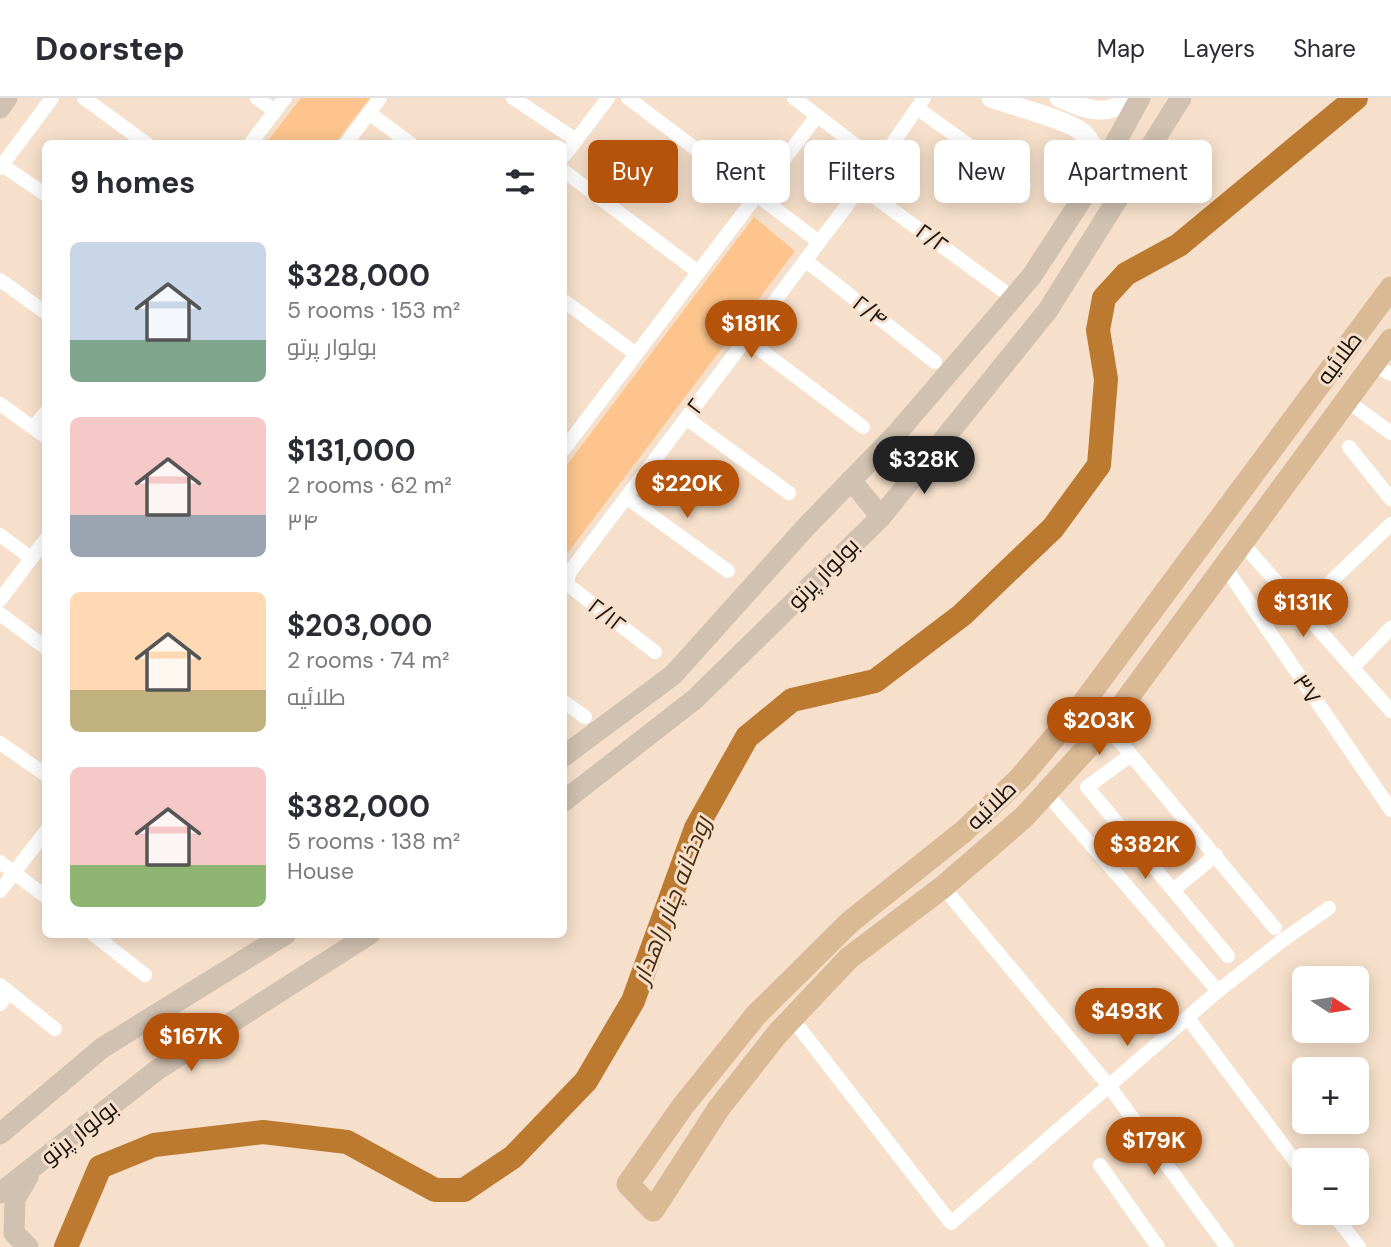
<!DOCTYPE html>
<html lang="en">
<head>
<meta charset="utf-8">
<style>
	:root { --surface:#fff; --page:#f7f7f7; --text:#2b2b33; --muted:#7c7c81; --line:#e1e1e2; --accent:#b45309 }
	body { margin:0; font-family:"DM Sans",Cairo,sans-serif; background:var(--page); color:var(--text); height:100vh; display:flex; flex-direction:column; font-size:26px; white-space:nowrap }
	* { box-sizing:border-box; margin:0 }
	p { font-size:23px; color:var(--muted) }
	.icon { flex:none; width:38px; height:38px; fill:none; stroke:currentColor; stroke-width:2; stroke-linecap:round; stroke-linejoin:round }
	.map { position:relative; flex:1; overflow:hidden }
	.side { position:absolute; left:42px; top:42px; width:525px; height:798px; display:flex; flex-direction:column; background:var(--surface); border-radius:10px; box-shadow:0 4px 18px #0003 }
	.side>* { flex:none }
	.guide { position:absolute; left:588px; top:42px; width:665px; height:63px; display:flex; gap:14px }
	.needle { width:46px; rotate:102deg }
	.buttons { position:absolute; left:1292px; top:868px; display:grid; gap:14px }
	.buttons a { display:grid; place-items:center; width:77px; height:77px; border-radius:10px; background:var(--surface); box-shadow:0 4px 18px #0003; font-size:35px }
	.price { position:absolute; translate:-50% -60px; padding:0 16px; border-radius:24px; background:var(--accent); color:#fff; font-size:23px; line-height:46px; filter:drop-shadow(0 2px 4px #0008) }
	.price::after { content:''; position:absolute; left:50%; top:42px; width:21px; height:16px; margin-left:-10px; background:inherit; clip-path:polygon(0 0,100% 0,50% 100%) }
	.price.selected { background:#222; color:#fff }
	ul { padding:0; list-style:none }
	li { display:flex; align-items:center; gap:21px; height:175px; padding:0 28px }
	li span { display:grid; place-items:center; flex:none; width:196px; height:140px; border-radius:10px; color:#555 }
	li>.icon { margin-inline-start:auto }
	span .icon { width:84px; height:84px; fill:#fffc; stroke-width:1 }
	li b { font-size:30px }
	h2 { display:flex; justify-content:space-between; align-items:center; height:84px; padding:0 28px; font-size:30px }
	.tag { padding:0 24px; border-radius:10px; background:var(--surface); box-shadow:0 4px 18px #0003; font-size:24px; line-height:63px }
	.tag.selected { background:var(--accent); color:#fff }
	header { display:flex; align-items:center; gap:42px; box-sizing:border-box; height:98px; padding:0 35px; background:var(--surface); border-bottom:2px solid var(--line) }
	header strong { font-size:33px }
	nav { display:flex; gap:38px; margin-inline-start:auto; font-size:24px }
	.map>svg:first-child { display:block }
</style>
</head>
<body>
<header>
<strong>Doorstep</strong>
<nav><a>Map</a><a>Layers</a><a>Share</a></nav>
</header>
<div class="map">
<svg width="1391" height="1149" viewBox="0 0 1391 1149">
	<rect width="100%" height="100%" fill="#f6e0cb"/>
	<g fill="#fdc58d">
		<path d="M301,0H370L335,45H266Z"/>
		<path d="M754,119L795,153L567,456L564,453V371Z"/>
	</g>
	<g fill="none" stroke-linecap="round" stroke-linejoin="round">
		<path stroke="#bb7a2f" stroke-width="24" d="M66,1149L100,1069L154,1047L263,1034L347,1044L435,1092H464L513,1059L586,983L633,903L696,730L747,639L792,602L875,583L962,517L1053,430L1099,367L1106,281L1098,232L1104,200L1126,176L1179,147L1356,0"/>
		<g stroke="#fff" stroke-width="14">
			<path d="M84,0L147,46"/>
			<path d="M257,0L275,13"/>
			<path d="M513,0L576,42"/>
			<path d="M628,0L819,144"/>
			<path d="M794,0L879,65"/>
			<path d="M917,10L1024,87"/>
			<path d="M369,15L411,46"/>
			<path d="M250,46L285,0"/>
			<path d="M346,46L380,0"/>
			<path d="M564,58L608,0"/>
			<path d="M2,67L46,97"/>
			<path d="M0,70L52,0"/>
			<path d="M564,73L698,174"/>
			<path d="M861,89L1002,192"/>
			<path d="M805,162L935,264"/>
			<path d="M0,182L46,215"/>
			<path d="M564,203L636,256"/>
			<path d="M746,241L863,329"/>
			<path d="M1372,267L1391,276"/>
			<path d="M1346,302L1391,335"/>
			<path d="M0,306L46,339"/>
			<path d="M686,320L789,395"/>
			<path d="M33,330L46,314"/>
			<path d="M1349,349L1391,401"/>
			<path d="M564,351L817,18"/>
			<path d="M626,399L728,473"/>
			<path d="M0,437L31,460"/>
			<path d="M1242,445L1391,613"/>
			<path d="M1225,469L1391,712"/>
			<path d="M564,472L569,475L879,65L924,0"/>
			<path d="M569,475L567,486L655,554"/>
			<path d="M0,502L46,441"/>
			<path d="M1301,512L1391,426"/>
			<path d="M0,516L46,550"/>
			<path d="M1353,569L1391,530"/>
			<path d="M564,604L585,619"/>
			<path d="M1107,628L1275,830"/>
			<path d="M0,645L46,677"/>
			<path d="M1131,657L1087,689L1228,858"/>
			<path d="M1046,695L1218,893"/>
			<path d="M0,764L46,799"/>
			<path d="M943,789L1109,988L1227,1149"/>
			<path d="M1173,792L1216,757"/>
			<path d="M0,793L46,733"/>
			<path d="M93,836L145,877"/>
			<path d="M0,887L55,931"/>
			<path d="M0,906L9,894"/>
			<path d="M1188,920L1304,1075"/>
			<path d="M801,932L951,1125L1218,893L1283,842L1329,810"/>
			<path d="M1100,1067L1158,1149"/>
			<path d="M1333,1115L1359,1149"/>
		</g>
		<g stroke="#fff" stroke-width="19">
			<path d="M991,0C1010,7 1066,22 1079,32C1094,42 1097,59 1099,75"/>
			<path d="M1059,0C1090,13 1105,19 1135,0"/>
		</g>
		<g stroke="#d0c1b0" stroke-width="21">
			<path d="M0,10L7,0"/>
			<path d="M851,382L881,419"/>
			<path d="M564,658L673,577L805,430L897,335L1031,179L1099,75L1140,0"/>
			<path d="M564,703L695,601L881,419L1048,212L1181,0"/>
			<path d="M0,1036L102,950L286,836"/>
			<path d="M28,1079L15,1101L14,1135L28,1149"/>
			<path d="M0,1095L157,972L370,836"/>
		</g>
		<path stroke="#dab995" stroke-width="23" d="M1391,190L1081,608L1020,680L963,734L850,824L756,917L683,1008L628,1086L653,1112L719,1010L778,935L849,860L943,789L1024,719L1107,628L1391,242"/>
	</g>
	<g text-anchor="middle" stroke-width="6" stroke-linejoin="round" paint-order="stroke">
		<g font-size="23" fill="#1b140c" stroke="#f6e0cb">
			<text transform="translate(932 140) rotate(36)" y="8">۲/۲</text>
			<text transform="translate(870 213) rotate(38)" y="8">۲/۴</text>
			<text transform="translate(1339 260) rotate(-53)" y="8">طلائیه</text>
			<text transform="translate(695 308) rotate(-53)" y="8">۲</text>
			<text transform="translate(823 475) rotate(-45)" y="8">بولوار پرتو</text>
			<text transform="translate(607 517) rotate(38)" y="8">۲/۱۲</text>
			<text transform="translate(1307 591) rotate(56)" y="8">۳۷</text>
			<text transform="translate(991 707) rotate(-44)" y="8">طلائیه</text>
			<text transform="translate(79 1034) rotate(-38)" y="8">بولوار پرتو</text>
		</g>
		<g font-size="24" font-style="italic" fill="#492e0f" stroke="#f6e0cb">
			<text transform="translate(672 802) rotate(-69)" y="8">رودخانه چنار راهدار</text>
		</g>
	</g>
</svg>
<div class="buttons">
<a><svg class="needle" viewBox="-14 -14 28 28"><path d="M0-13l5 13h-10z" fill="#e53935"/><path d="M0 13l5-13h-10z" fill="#7c7c81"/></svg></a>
<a>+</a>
<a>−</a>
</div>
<b class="price" style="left:751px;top:262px">$181K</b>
<b class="price selected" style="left:924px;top:398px">$328K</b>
<b class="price" style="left:687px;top:422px">$220K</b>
<b class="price" style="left:1303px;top:541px">$131K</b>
<b class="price" style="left:1099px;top:659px">$203K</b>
<b class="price" style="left:1145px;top:783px">$382K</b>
<b class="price" style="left:1127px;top:950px">$493K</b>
<b class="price" style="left:191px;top:975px">$167K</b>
<b class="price" style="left:1154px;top:1079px">$179K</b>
<div class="guide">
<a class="tag selected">Buy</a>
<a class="tag">Rent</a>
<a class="tag">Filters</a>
<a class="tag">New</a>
<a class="tag">Apartment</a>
</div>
<section class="side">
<h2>9 homes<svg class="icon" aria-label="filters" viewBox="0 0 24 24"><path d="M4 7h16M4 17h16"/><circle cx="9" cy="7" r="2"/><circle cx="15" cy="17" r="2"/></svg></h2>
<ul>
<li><span style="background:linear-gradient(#c9d6e8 70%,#7fa58c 0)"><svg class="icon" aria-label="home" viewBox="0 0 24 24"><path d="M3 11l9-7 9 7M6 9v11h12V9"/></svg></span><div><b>$328,000</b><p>5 rooms · 153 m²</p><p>بولوار پرتو</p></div></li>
<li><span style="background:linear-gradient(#f6c9c9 70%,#9aa5b1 0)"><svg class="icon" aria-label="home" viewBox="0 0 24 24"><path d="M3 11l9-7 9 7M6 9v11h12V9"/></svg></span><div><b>$131,000</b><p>2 rooms · 62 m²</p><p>۳۴</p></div></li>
<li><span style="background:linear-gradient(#ffd9b3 70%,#c2b280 0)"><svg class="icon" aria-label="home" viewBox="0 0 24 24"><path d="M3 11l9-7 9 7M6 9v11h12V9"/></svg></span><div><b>$203,000</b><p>2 rooms · 74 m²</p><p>طلائیه</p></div></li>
<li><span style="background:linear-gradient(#f6c9c9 70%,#8fb573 0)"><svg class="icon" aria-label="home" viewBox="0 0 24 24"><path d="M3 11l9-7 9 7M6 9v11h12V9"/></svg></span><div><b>$382,000</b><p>5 rooms · 138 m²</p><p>House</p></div></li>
</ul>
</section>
</div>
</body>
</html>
